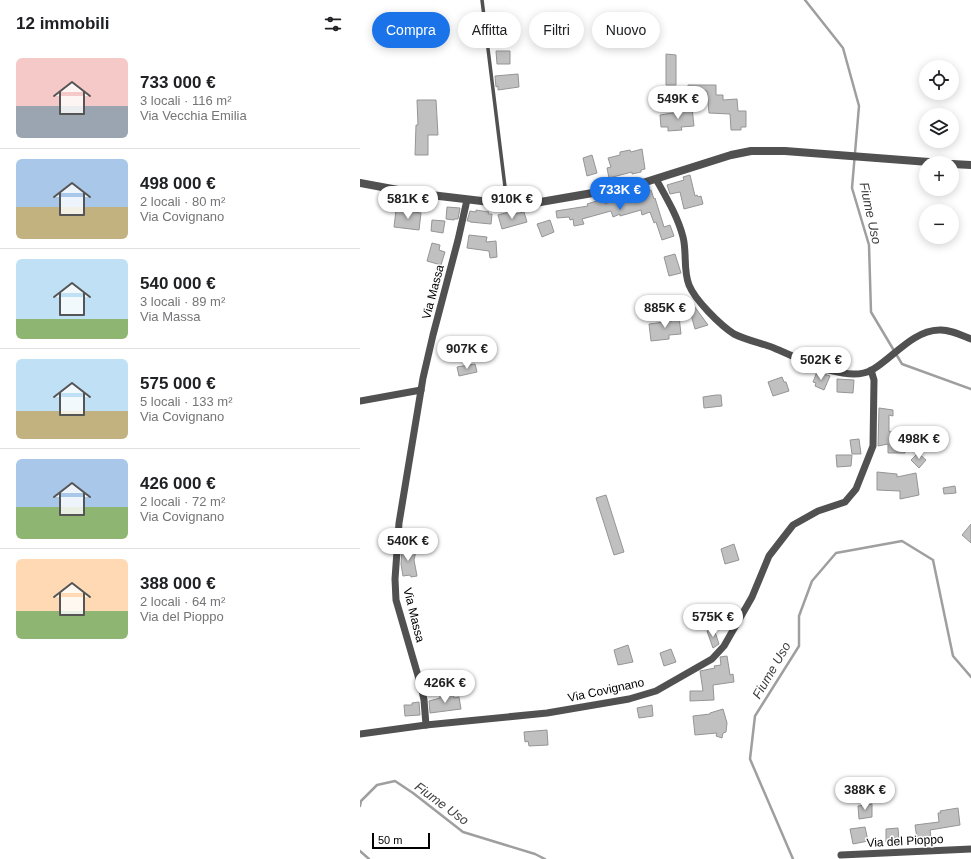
<!DOCTYPE html>
<html lang="it">
<head>
<meta charset="utf-8">
<style>
	:root { --surface:#fff; --page:#f2f2f2; --text:#202124; --muted:#757577; --line:#e0e0e0; --accent:#1a73e8 }
	body { margin:0; font-family:Helvetica,sans-serif; background:var(--page); color:var(--text); height:100vh; display:flex; flex-direction:column; font-size:15px; white-space:nowrap }
	* { box-sizing:border-box; margin:0 }
	p { font-size:13px; color:var(--muted) }
	.icon { flex:none; width:22px; height:22px; fill:none; stroke:currentColor; stroke-width:2; stroke-linecap:round; stroke-linejoin:round }
	.map { position:relative; flex:1; overflow:hidden }
	.panel { display:flex; flex-direction:column; background:var(--surface); width:360px }
	.panel>* { flex:none }
	.top-card { position:absolute; left:12px; top:12px; width:380px; height:36px; display:flex; gap:8px }
	.tools { position:absolute; left:559px; top:60px; display:grid; gap:8px }
	.tools a { display:grid; place-items:center; width:40px; height:40px; border-radius:50%; background:var(--surface); box-shadow:0 2px 10px #0003; font-size:20px }
	.scale { position:absolute; left:12px; bottom:10px; width:58px; box-sizing:border-box; padding-left:4px; border:2px solid #000; border-top:0; font-size:11px; line-height:14px; white-space:nowrap; color:#000; -webkit-text-stroke:3px #fff; paint-order:stroke }
	.price { position:absolute; translate:-50% -34px; padding:0 9px; border-radius:14px; background:#fff; color:#222; font-size:13px; line-height:26px; filter:drop-shadow(0 1px 2px #0008) }
	.price::after { content:''; position:absolute; left:50%; top:24px; width:12px; height:9px; margin-left:-6px; background:inherit; clip-path:polygon(0 0,100% 0,50% 100%) }
	.price.on { background:var(--accent); color:#fff }
	ul { padding:0; list-style:none }
	li { display:flex; align-items:center; gap:12px; height:100px; padding:0 16px }
	li+li { border-top:1px solid var(--line) }
	li span { display:grid; place-items:center; flex:none; width:112px; height:80px; border-radius:6px; color:#555 }
	li>.icon { margin-inline-start:auto }
	span .icon { width:48px; height:48px; fill:#fffc; stroke-width:1 }
	li b { font-size:17px }
	h2 { display:flex; justify-content:space-between; align-items:center; height:48px; padding:0 16px; font-size:17px }
	.tag { padding:0 14px; border-radius:18px; background:var(--surface); box-shadow:0 2px 10px #0003; font-size:14px; line-height:36px }
	.tag.on { background:var(--accent); color:#fff }
	main { display:flex; flex:1; min-height:0 }
	.map>svg:first-child { display:block }
</style>
</head>
<body>
<main>
<section class="panel">
<h2>12 immobili<svg class="icon" aria-label="filters" viewBox="0 0 24 24"><path d="M4 7h16M4 17h16"/><circle cx="9" cy="7" r="2"/><circle cx="15" cy="17" r="2"/></svg></h2>
<ul>
<li><span style="background:linear-gradient(#f6c9c9 60%,#9aa5b1 0)"><svg class="icon" aria-label="home" viewBox="0 0 24 24"><path d="M3 11l9-7 9 7M6 9v11h12V9"/></svg></span><div><b>733 000 €</b><p>3 locali · 116 m²</p><p>Via Vecchia Emilia</p></div></li>
<li><span style="background:linear-gradient(#a9c7e8 60%,#c2b280 0)"><svg class="icon" aria-label="home" viewBox="0 0 24 24"><path d="M3 11l9-7 9 7M6 9v11h12V9"/></svg></span><div><b>498 000 €</b><p>2 locali · 80 m²</p><p>Via Covignano</p></div></li>
<li><span style="background:linear-gradient(#bfe0f5 75%,#8fb573 0)"><svg class="icon" aria-label="home" viewBox="0 0 24 24"><path d="M3 11l9-7 9 7M6 9v11h12V9"/></svg></span><div><b>540 000 €</b><p>3 locali · 89 m²</p><p>Via Massa</p></div></li>
<li><span style="background:linear-gradient(#bfe0f5 65%,#c2b280 0)"><svg class="icon" aria-label="home" viewBox="0 0 24 24"><path d="M3 11l9-7 9 7M6 9v11h12V9"/></svg></span><div><b>575 000 €</b><p>5 locali · 133 m²</p><p>Via Covignano</p></div></li>
<li><span style="background:linear-gradient(#a9c7e8 60%,#8fb573 0)"><svg class="icon" aria-label="home" viewBox="0 0 24 24"><path d="M3 11l9-7 9 7M6 9v11h12V9"/></svg></span><div><b>426 000 €</b><p>2 locali · 72 m²</p><p>Via Covignano</p></div></li>
<li><span style="background:linear-gradient(#ffd9b3 65%,#8fb573 0)"><svg class="icon" aria-label="home" viewBox="0 0 24 24"><path d="M3 11l9-7 9 7M6 9v11h12V9"/></svg></span><div><b>388 000 €</b><p>2 locali · 64 m²</p><p>Via del Pioppo</p></div></li>
</ul>
</section>
<div class="map">
<svg width="611" height="859" viewBox="0 0 611 859">
	<rect width="100%" height="100%" fill="#fff"/>
	<g fill="none" stroke-linecap="round" stroke-linejoin="round">
		<g stroke="#9f9f9f" stroke-width="2.5">
			<path d="M445,0L483,48L499,106L492,188L509,245L511,312L542,364L611,389"/>
			<path d="M0,806L1,801L17,785L35,781L53,793L103,832L175,854L185,859"/>
			<path d="M0,851L9,859"/>
			<path d="M433,859L390,759L395,716L439,646V616L452,581L476,553L542,541L573,560L593,656L611,677"/>
		</g>
	</g>
	<g fill="#c0c0c0" stroke="#959595">
		<path d="M136,51H150V64H137Z"/>
		<path d="M306,54L316,55V85H306Z"/>
		<path d="M158,74L159,87L138,90V86L136,87L135,76Z"/>
		<path d="M328,85H356V95H363V100L377,99L378,111H386V127H381V130H371L370,114L349,113L347,91L328,92Z"/>
		<path d="M57,100H76L78,135H68V155H55L56,125H58Z"/>
		<path d="M325,108H332L334,126L321,127L322,130L308,131V127H301L300,115L325,111Z"/>
		<path d="M282,149L285,169L281,170V172L272,174V172L249,178L247,168L251,167L248,158L260,155V152L270,150L271,152Z"/>
		<path d="M232,155L237,173L227,176L223,158Z"/>
		<path d="M330,175L335,196L337,195L338,197L341,196L343,204L324,209L320,192L310,194L307,185L324,180L323,177Z"/>
		<path d="M291,190L294,199L295,198L304,227L310,225L314,236L302,240L296,222L294,223L290,212L282,215L281,210L260,216V214L253,217L251,211L222,219L224,224L214,226L213,219L210,220L209,217L197,218L196,211L228,206L227,204L243,199L245,204L260,199V201Z"/>
		<path d="M87,207L100,208L98,219H94V220L86,219Z"/>
		<path d="M36,210L61,213L59,230L34,227Z"/>
		<path d="M116,210L129,212L128,214H132L131,224L110,222V221H107L110,211L116,212Z"/>
		<path d="M149,212L150,215L164,212L167,222L142,229L138,215Z"/>
		<path d="M72,220L85,221L83,233L71,231Z"/>
		<path d="M190,220L194,232L182,237L177,224Z"/>
		<path d="M109,235L127,237L126,242L136,241L137,257L130,258L129,251L107,248Z"/>
		<path d="M72,243L80,245L79,250L85,252L81,265L67,261Z"/>
		<path d="M315,254L321,273L309,276L304,257Z"/>
		<path d="M329,299L348,325L335,329L330,311L327,312L324,303Z"/>
		<path d="M319,316L321,334L309,335V339L291,341L289,324L312,321L311,317Z"/>
		<path d="M115,364L117,372L99,376L97,367Z"/>
		<path d="M457,372L470,376L464,390L455,386L456,383L453,382Z"/>
		<path d="M422,377L424,382H426L429,391L413,396L408,382Z"/>
		<path d="M477,379L494,380L493,393L477,392Z"/>
		<path d="M356,395H361L362,406L344,408L343,397Z"/>
		<path d="M519,408L533,410V416L529,415V432L535,431L542,447H545V453H528V444L518,446Z"/>
		<path d="M499,439L501,454H492L490,440Z"/>
		<path d="M558,453L566,460L559,468L551,460Z"/>
		<path d="M476,455H492L491,466L477,467Z"/>
		<path d="M517,472L537,474V477L556,473L559,495L540,499V491L517,490Z"/>
		<path d="M595,486L596,493L584,494L583,488Z"/>
		<path d="M246,495L264,552L254,555L236,498Z"/>
		<path d="M611,524V543L602,535Z"/>
		<path d="M374,544L379,560L365,564L361,549Z"/>
		<path d="M42,546L51,548V550L56,551L54,560L57,576L51,577L50,575L43,576L41,564Z"/>
		<path d="M354,629L359,644L353,648L347,631Z"/>
		<path d="M268,645L273,662L258,665L254,650Z"/>
		<path d="M311,649L316,662L304,666L300,653Z"/>
		<path d="M367,656L370,675L373,674L374,682L353,685L354,700L330,701V691H343L340,671L355,668L354,666L361,665L360,657Z"/>
		<path d="M93,694L94,698L99,697L101,709L70,713L69,701L80,698V696Z"/>
		<path d="M59,702L60,715L45,716L44,705H52V703Z"/>
		<path d="M292,705L293,716L279,718L277,708Z"/>
		<path d="M363,709L367,723L366,732L363,733L362,738L356,736L357,733L335,735L333,716L350,714V713Z"/>
		<path d="M187,730L188,745L169,746L168,741L165,742L164,732Z"/>
		<path d="M512,804V817L499,819L498,806Z"/>
		<path d="M598,808L600,825L570,830L571,838L557,839L555,825L579,822L578,813H581L580,811Z"/>
		<path d="M505,827L508,841L493,844L490,829Z"/>
		<path d="M538,828L539,841L526,842V829Z"/>
	</g>
	<g fill="none" stroke-linecap="round" stroke-linejoin="round">
		<path stroke="#515151" stroke-width="3.5" d="M122,0L147,203"/>
		<g stroke="#515151" stroke-width="7">
			<path d="M296,179C306,197 318,217 323,237C327,252 323,270 329,285C335,300 360,325 374,334C386,340 401,343 414,348C438,358 486,384 512,370C534,357 552,331 579,330C589,329 601,335 611,339"/>
			<path d="M0,401L61,390"/>
			<path d="M66,725L64,700L61,686L36,600L35,579L39,523L63,378L73,335L98,240L107,200"/>
			<path d="M0,734L66,725L187,713L269,699L296,691L352,659L364,646L392,597L409,556L433,525L458,511L485,502L496,489L513,446L514,380L511,370"/>
			<path d="M481,855L611,849"/>
		</g>
		<g stroke="#515151" stroke-width="8">
			<path d="M592,164L611,165"/>
			<path d="M0,183L54,193L147,204H169L273,186L371,155L391,151H425L582,163"/>
		</g>
	</g>
	<g text-anchor="middle" stroke-width="3" stroke-linejoin="round" paint-order="stroke">
		<g font-size="12" fill="#000" stroke="#fff">
			<text transform="translate(73 292) rotate(-75)" y="4">Via Massa</text>
			<text transform="translate(54 615) rotate(76)" y="4">Via Massa</text>
			<text transform="translate(246 690) rotate(-12)" y="4">Via Covignano</text>
			<text transform="translate(545 841) rotate(-3)" y="4">Via del Pioppo</text>
		</g>
		<g font-size="13" font-style="italic" fill="#404040" stroke="#fff">
			<text transform="translate(511 213) rotate(78)" y="5">Fiume Uso</text>
			<text transform="translate(411 670) rotate(-60)" y="5">Fiume Uso</text>
			<text transform="translate(82 803) rotate(36)" y="5">Fiume Uso</text>
		</g>
	</g>
</svg>
<div class="tools">
<a><svg class="icon" aria-label="locate" viewBox="0 0 24 24"><circle cx="12" cy="12" r="6"/><path d="M12 2v4M12 18v4M2 12h4M18 12h4"/></svg></a>
<a><svg class="icon" aria-label="layers" viewBox="0 0 24 24"><path d="M12 4l9 5-9 5-9-5zM3 14l9 5 9-5"/></svg></a>
<a>+</a>
<a>−</a>
</div>
<div class="scale">50 m</div>
<b class="price" style="left:318px;top:120px">549K €</b>
<b class="price on" style="left:260px;top:211px">733K €</b>
<b class="price" style="left:48px;top:220px">581K €</b>
<b class="price" style="left:152px;top:220px">910K €</b>
<b class="price" style="left:305px;top:329px">885K €</b>
<b class="price" style="left:107px;top:370px">907K €</b>
<b class="price" style="left:461px;top:381px">502K €</b>
<b class="price" style="left:559px;top:460px">498K €</b>
<b class="price" style="left:48px;top:562px">540K €</b>
<b class="price" style="left:353px;top:638px">575K €</b>
<b class="price" style="left:85px;top:704px">426K €</b>
<b class="price" style="left:505px;top:811px">388K €</b>
<div class="top-card">
<a class="tag on">Compra</a>
<a class="tag">Affitta</a>
<a class="tag">Filtri</a>
<a class="tag">Nuovo</a>
</div>
</div>
</main>
</body>
</html>
